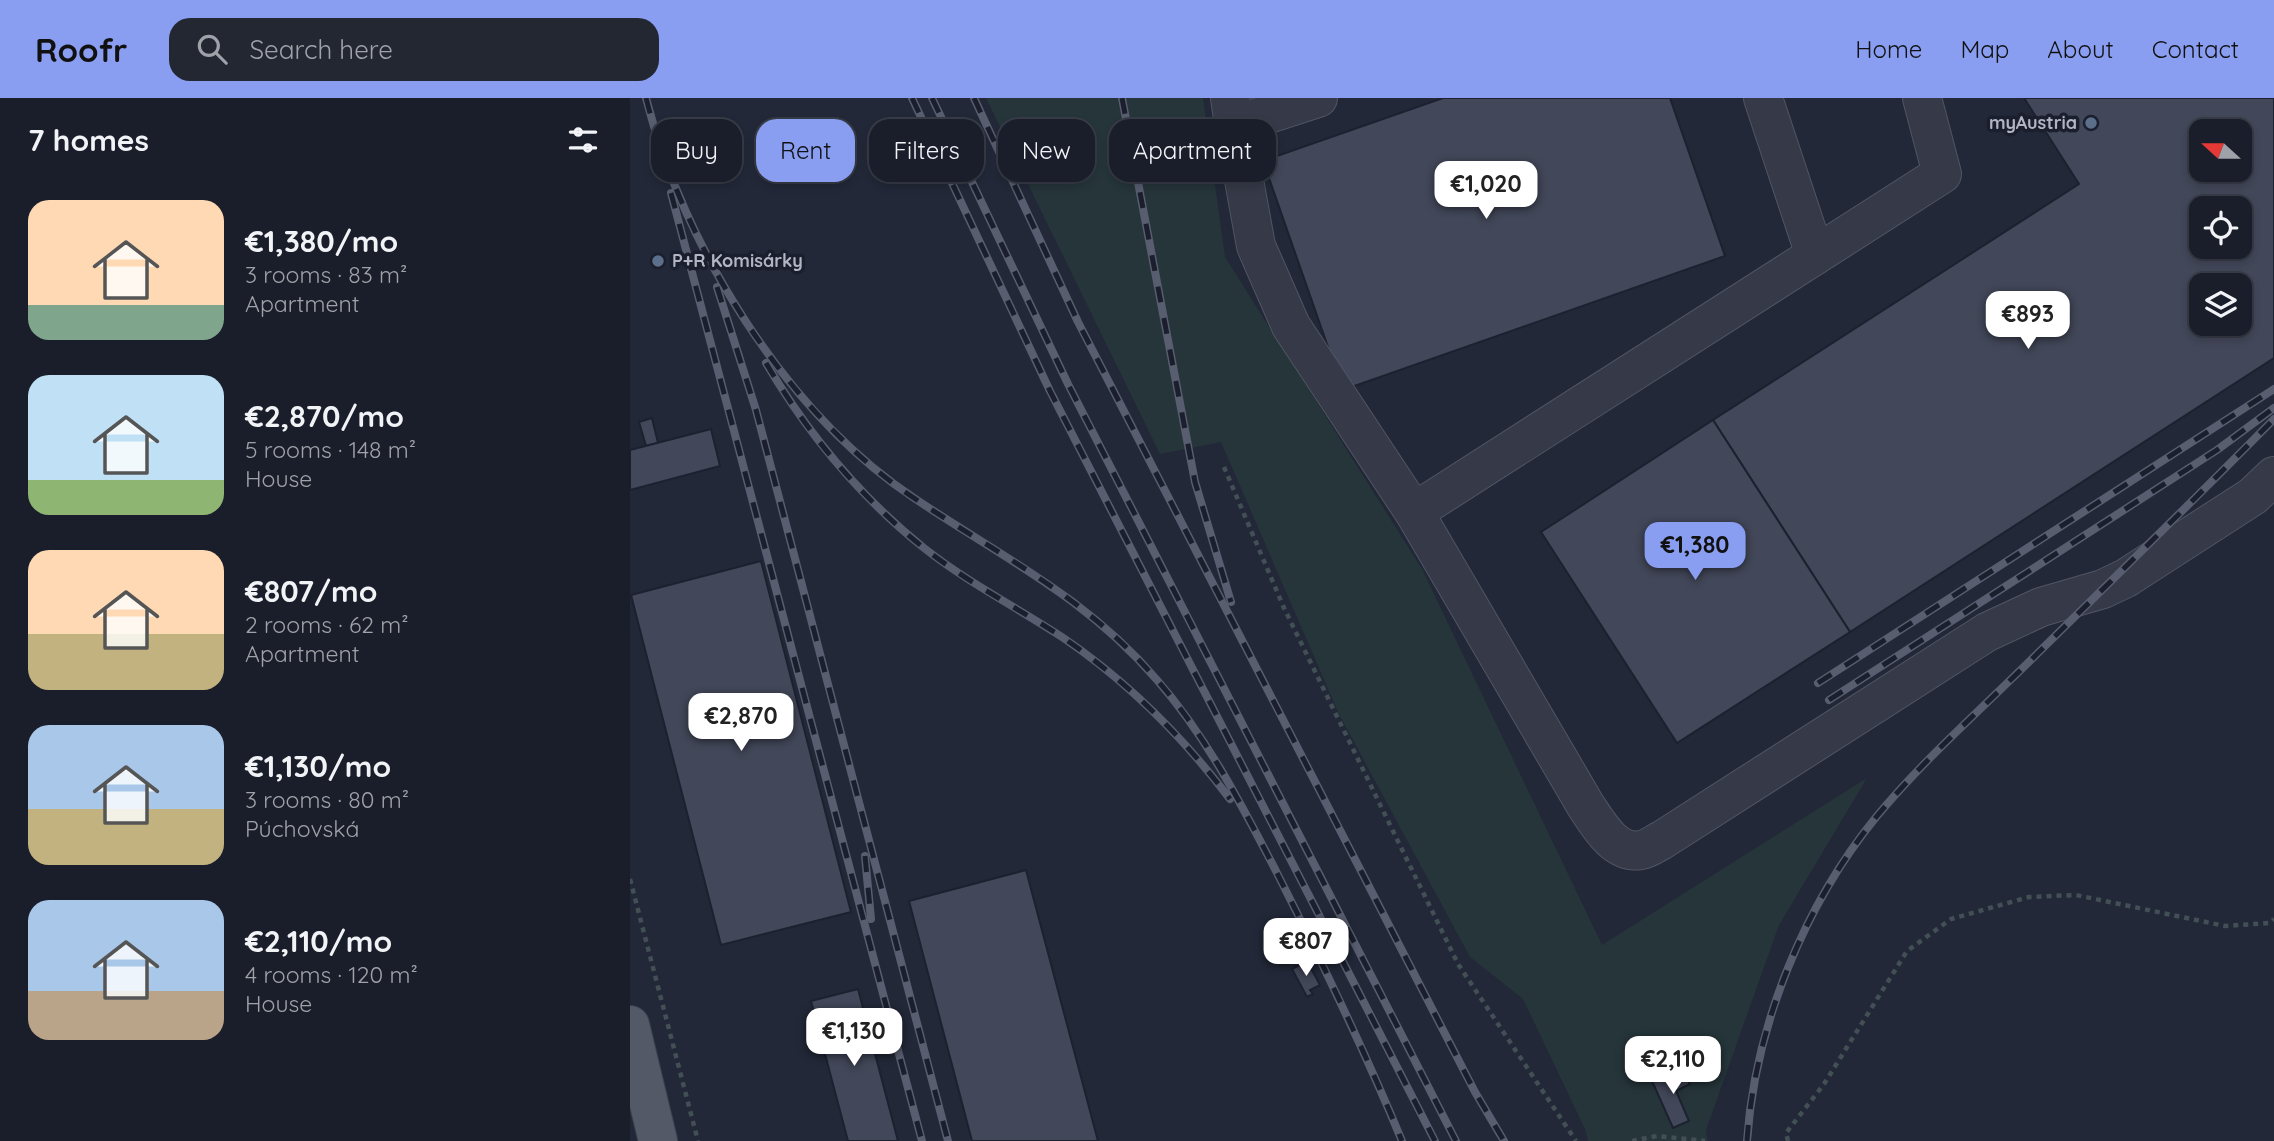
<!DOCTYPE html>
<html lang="en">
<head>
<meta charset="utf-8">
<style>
	:root { --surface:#1a1e2a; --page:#232732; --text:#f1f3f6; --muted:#9fa2a8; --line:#383c47; --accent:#899ef1 }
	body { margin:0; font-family:Quicksand,sans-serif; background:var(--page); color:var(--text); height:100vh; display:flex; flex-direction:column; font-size:26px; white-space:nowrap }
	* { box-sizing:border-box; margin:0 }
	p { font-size:23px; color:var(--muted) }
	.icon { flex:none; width:38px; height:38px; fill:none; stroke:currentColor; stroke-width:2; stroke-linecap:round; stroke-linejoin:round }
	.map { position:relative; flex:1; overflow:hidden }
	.drawer { display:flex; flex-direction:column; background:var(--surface); width:630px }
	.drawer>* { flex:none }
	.banner { position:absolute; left:21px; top:21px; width:665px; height:63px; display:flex; gap:14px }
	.needle { width:46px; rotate:291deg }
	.buttons { position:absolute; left:1559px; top:21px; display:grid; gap:14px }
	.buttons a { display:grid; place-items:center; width:63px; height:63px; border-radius:14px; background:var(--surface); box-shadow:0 4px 10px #0003,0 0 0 2px var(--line); font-size:35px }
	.price { position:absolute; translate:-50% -60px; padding:0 16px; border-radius:14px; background:#fff; color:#222; font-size:23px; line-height:46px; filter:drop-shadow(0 2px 4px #0008) }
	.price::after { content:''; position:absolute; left:50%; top:42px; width:21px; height:16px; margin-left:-10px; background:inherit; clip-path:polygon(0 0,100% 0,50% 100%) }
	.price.on { background:var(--accent); color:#111 }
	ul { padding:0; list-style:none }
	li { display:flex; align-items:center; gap:21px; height:175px; padding:0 28px }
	li span { display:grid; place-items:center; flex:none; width:196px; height:140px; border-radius:21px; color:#555 }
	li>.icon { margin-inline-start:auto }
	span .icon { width:84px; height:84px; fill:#fffc; stroke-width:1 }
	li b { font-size:30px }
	h2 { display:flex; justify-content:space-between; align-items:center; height:84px; padding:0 28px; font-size:30px }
	.chip { padding:0 24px; border-radius:21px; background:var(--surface); box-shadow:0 4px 10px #0003,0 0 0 2px var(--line); font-size:24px; line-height:63px }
	.chip.on { background:var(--accent); color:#111 }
	header { display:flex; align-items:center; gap:42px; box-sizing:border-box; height:98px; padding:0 35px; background:var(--accent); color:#111 }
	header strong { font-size:33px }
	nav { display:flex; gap:38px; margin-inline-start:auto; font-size:24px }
	.search { width:490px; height:63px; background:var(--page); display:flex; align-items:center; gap:18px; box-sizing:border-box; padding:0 24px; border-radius:21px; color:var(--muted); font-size:26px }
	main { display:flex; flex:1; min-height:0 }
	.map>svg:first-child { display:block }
</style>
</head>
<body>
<header>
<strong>Roofr</strong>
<div class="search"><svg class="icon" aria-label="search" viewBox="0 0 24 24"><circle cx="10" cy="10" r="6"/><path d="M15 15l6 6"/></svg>Search here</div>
<nav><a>Home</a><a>Map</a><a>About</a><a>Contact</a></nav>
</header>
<main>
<section class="drawer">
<h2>7 homes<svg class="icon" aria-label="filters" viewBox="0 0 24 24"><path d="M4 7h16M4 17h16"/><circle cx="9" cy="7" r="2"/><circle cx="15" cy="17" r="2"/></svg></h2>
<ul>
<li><span style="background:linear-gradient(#ffd9b3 75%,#7fa58c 0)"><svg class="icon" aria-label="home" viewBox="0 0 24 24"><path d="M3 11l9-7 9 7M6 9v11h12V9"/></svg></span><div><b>€1,380/mo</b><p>3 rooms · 83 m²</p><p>Apartment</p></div></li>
<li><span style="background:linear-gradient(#bfe0f5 75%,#8fb573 0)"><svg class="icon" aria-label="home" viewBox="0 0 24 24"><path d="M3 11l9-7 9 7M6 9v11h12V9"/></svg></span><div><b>€2,870/mo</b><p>5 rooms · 148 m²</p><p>House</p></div></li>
<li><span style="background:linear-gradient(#ffd9b3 60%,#c2b280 0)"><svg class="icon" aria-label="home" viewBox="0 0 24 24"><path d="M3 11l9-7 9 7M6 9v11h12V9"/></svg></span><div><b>€807/mo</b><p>2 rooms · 62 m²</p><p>Apartment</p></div></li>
<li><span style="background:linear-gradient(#a9c7e8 60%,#c2b280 0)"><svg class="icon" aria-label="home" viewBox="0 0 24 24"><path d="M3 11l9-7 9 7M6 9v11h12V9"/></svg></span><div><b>€1,130/mo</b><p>3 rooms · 80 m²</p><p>Púchovská</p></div></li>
<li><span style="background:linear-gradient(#a9c7e8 65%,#b9a48a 0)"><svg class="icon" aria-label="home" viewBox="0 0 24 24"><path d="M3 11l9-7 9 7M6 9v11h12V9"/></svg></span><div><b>€2,110/mo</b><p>4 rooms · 120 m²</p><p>House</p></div></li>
</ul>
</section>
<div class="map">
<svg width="1644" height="1043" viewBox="0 0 1644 1043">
	<rect width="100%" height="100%" fill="#222838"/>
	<path fill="#25353a" d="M356,0H573L595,159L792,471L972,847L1237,680L1149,827L1076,1032L1078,1043H958L955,1031L893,901L840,859L709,616L591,344L530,356Z"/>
	<g fill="#424759" stroke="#1d212f" stroke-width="2" fill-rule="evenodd">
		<path d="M813,0H1040L1095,158L713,292L633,63Z"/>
		<path d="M1394,0H1644V260L1220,534L1083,322L1449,86ZM1572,33H1610V72H1572ZM1572,110H1610V149H1572ZM1572,187H1610V226H1572Z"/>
		<path d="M22,320L28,345L16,348L9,324Z"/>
		<path d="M1083,322L1220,534L1047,645L911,434Z"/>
		<path d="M81,331L90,368L0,392V352Z"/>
		<path d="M131,463L221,814L91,847L1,497Z"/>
		<path d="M396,772L468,1043H342L279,803Z"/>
		<path d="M677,863L690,887L680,892L683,896L677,899L662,871Z"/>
		<path d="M228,891L268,1043H218L181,903Z"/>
		<path d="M1052,970L1060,986L1046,993L1059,1023L1043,1030L1022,983Z"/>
	</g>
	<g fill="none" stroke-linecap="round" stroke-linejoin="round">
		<defs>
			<g id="minor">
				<path d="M600,0L604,27L688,0"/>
				<path d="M1133,0L1185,157"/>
				<path d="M1292,0L1312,76L784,414L956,708C968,726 985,757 1011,752C1018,751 1026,745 1032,742L1357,534L1411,509L1473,491L1496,480L1623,398L1644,378"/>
				<path d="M604,27L626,148L661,228L784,414"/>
			</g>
			<path id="major" d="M0,927L28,1043"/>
		</defs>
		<use href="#minor" stroke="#515563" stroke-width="40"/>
		<use href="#major" stroke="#3f4351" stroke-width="40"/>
		<g stroke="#425056" stroke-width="4.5" stroke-dasharray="5 5" stroke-linecap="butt">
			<path d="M594,369L654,510L828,866L946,1043"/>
			<path d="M0,781L68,1043"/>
			<path d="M1002,1043L1027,1038L1075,1043"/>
			<path d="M1158,1043L1156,1035L1194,986L1277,853L1321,821L1399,799L1446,797L1595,828L1639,825L1644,821"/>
		</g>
		<use href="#minor" stroke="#363a48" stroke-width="38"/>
		<use href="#major" stroke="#545968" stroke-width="38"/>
		<defs>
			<g id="rail">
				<path d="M16,0C54,149 155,314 284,400C373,460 455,498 527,582C577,639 611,706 646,773C691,862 734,951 772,1043"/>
				<path d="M282,0L420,293L805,1043"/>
				<path d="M302,0L438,286L826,1043"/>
				<path d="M344,0L448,224L845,994L874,1043"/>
				<path d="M492,0L565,384L601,504"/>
				<path d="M41,95L292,1043"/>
				<path d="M87,189L126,312L318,1043"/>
				<path d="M136,265C178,336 229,398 294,450C337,484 386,509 432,539C497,583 553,639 600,701"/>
				<path d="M1188,585L1644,291"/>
				<path d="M1199,602L1587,352L1644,310"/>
				<path d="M235,758L241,821"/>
				<path d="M1117,1043C1125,928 1174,807 1247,718C1295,660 1354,609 1407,556C1486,478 1566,400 1644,321"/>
			</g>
		</defs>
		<use href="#rail" stroke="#585d6f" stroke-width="8"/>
		<use href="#rail" stroke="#1b1f2d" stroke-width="5" stroke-dasharray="16" stroke-linecap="butt"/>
	</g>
	<g fill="#5c6f8a" stroke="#1b1f2d" stroke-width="2.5">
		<circle cx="1461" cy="25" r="7"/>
		<circle cx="28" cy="163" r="7"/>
	</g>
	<g text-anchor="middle" stroke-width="7" stroke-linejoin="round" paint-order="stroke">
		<g font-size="18" font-weight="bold" fill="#b1b5c4" stroke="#1b1f2d" text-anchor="end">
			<text x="1447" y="31">myAustria</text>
			<text x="42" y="169" text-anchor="start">P+R Komisárky</text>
		</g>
	</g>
</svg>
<div class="buttons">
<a><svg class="needle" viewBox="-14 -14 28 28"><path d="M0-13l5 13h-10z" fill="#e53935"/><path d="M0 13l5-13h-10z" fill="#9fa2a8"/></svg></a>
<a><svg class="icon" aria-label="locate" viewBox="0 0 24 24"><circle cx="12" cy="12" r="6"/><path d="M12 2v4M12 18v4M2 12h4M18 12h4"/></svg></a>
<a><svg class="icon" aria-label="layers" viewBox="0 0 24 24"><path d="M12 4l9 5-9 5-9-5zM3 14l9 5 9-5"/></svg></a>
</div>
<b class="price" style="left:856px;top:123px">€1,020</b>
<b class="price" style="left:1398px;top:253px">€893</b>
<b class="price on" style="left:1065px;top:484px">€1,380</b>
<b class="price" style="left:111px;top:655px">€2,870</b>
<b class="price" style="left:676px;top:880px">€807</b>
<b class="price" style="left:224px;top:970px">€1,130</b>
<b class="price" style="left:1043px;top:998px">€2,110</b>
<div class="banner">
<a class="chip">Buy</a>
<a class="chip on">Rent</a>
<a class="chip">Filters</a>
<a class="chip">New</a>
<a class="chip">Apartment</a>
</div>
</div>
</main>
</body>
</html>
